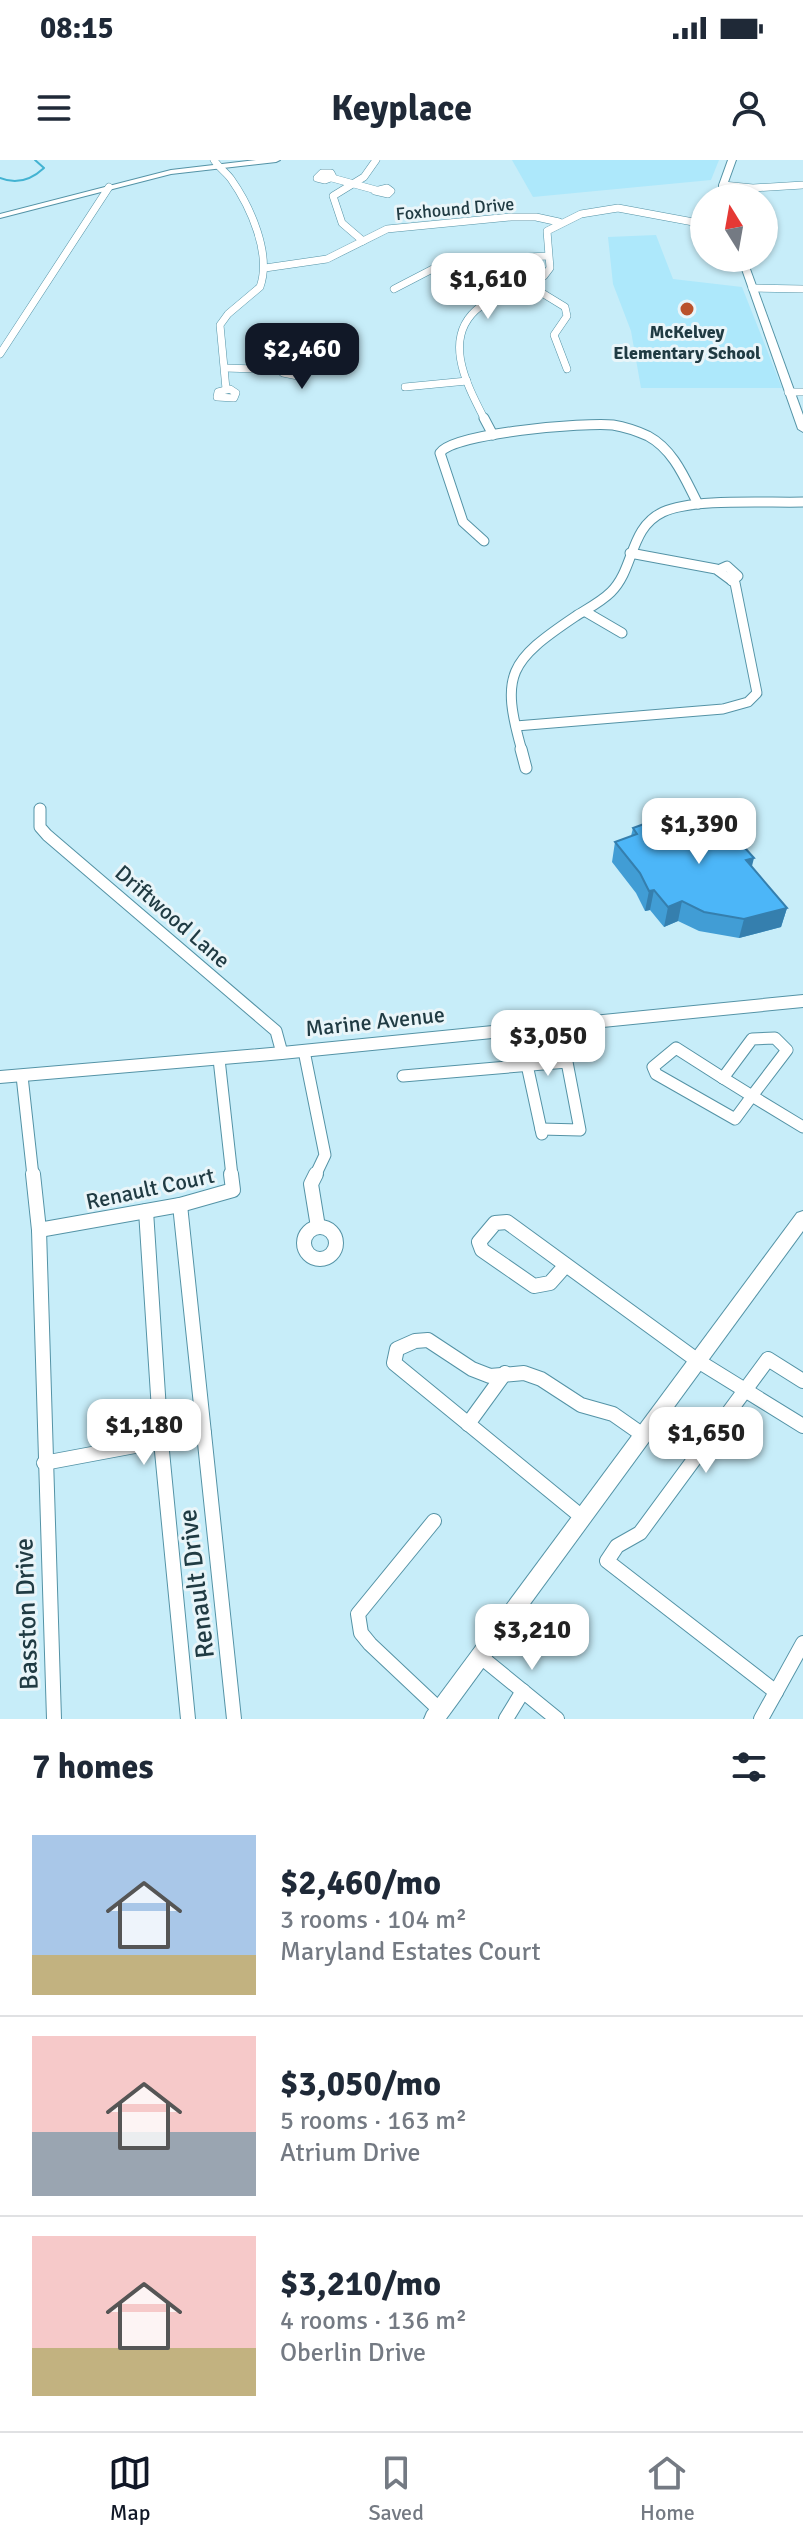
<!DOCTYPE html>
<html lang="en">
<head>
<meta charset="utf-8">
<style>
	:root { --surface:#fff; --page:#f2f2f3; --text:#1f2937; --muted:#747a83; --line:#e0e1e3; --accent:#111827 }
	body { margin:0; font-family:Signika,sans-serif; background:var(--page); color:var(--text); height:100vh; display:flex; flex-direction:column; font-size:30px; white-space:nowrap }
	* { box-sizing:border-box; margin:0 }
	p { font-size:26px; color:var(--muted) }
	.icon { flex:none; width:44px; height:44px; fill:none; stroke:currentColor; stroke-width:2; stroke-linecap:round; stroke-linejoin:round }
	.map { position:relative; height:1559px; overflow:hidden }
	.panel { display:flex; flex-direction:column; background:var(--surface); flex:1 }
	.panel>* { flex:none }
	.needle { width:52px; rotate:349deg }
	.buttons { position:absolute; left:690px; top:24px; display:grid; gap:16px }
	.buttons a { display:grid; place-items:center; width:88px; height:88px; border-radius:50%; background:var(--surface); box-shadow:0 2px 6px #0004; font-size:40px }
	.price { position:absolute; translate:-50% -68px; padding:0 18px; border-radius:16px; background:#fff; color:#222; font-size:26px; line-height:52px; filter:drop-shadow(0 2px 4px #0008) }
	.price::after { content:''; position:absolute; left:50%; top:48px; width:24px; height:18px; margin-left:-12px; background:inherit; clip-path:polygon(0 0,100% 0,50% 100%) }
	.price.active { background:var(--accent); color:#fff }
	ul { padding:0; list-style:none }
	li { display:flex; align-items:center; gap:24px; height:200px; padding:0 32px }
	li+li { border-top:2px solid var(--line) }
	li span { display:grid; place-items:center; flex:none; width:224px; height:160px; border-radius:0px; color:#555 }
	li>.icon { margin-inline-start:auto }
	span .icon { width:96px; height:96px; fill:#fffc; stroke-width:1 }
	li b { font-size:34px }
	h2 { display:flex; justify-content:space-between; align-items:center; height:96px; padding:0 32px; font-size:34px }
	.status { display:flex; justify-content:space-between; align-items:center; height:56px; padding:0 40px; background:var(--surface); direction:ltr }
	.status svg { height:22px; fill:currentColor }
	header { display:flex; justify-content:space-between; align-items:center; height:104px; padding:0 32px; background:var(--surface); font-size:36px; font-weight:800 }
	.tabs { display:flex; justify-content:space-around; align-items:center; height:112px; border-top:2px solid var(--line); background:var(--surface); font-size:22px; color:var(--muted) }
	.tabs a { display:grid; justify-items:center; gap:4px }
	.tabs .active { color:var(--accent) }
	.map>svg:first-child { display:block }
</style>
</head>
<body>
<div class="status"><b>08:15</b><svg viewBox="0 0 49 12"><path d="M0 12V9h3v3zM5 12V6h3v6zM10 12V3h3v9zM15 12V0h3v12zM26 1h20v11H26zM47 4h2v5h-2z"/></svg></div>
<header><svg class="icon" aria-label="menu" viewBox="0 0 24 24"><path d="M4 6h16M4 12h16M4 18h16"/></svg>Keyplace<svg class="icon" aria-label="person" viewBox="0 0 24 24"><circle cx="12" cy="8" r="4"/><path d="M4 21q1-7 8-7t8 7"/></svg></header>
<div class="map">
<svg width="803" height="1559" viewBox="0 0 803 1559">
	<rect width="100%" height="100%" fill="#c7edf9"/>
	<g fill="#ade8fb">
		<path d="M512,0H719L711,20L533,37Z"/>
		<path d="M656,75L673,119L742,127L782,228H641L631,171L613,124L608,77Z"/>
	</g>
	<g fill="none" stroke-linecap="round" stroke-linejoin="round">
		<path stroke="#43b3d2" stroke-width="2" d="M0,18C17,25 31,20 44,8L35,0"/>
		<defs>
			<g id="minor-far3">
				<path d="M214,0C219,8 226,12 231,19C250,46 272,94 260,127L228,154L220,165L226,229"/>
				<path d="M322,13H331L333,17L325,20L317,18Z"/>
				<path d="M332,18L376,30"/>
				<path d="M723,25L753,28L803,25"/>
				<path d="M387,28L391,31L388,34L375,31Z"/>
				<path d="M363,81L342,63L333,36L364,17L376,0"/>
				<path d="M265,108L327,99L387,69L511,57H536L559,62"/>
				<path d="M529,125L565,147L567,156L554,175L567,209"/>
				<path d="M752,128L803,129"/>
				<path d="M394,129L448,101L548,96"/>
				<path d="M0,194L109,27"/>
				<path d="M297,207L302,211L298,216L283,213L285,209Z"/>
				<path d="M225,208L283,210"/>
				<path d="M405,227L467,221"/>
				<path d="M230,229L236,233L234,238L217,237L218,232Z"/>
				<path d="M788,232H803"/>
				<path d="M485,260C467,225 440,176 481,146C499,133 524,127 544,116L550,108L547,71L581,54L618,48L704,64"/>
			</g>
			<g id="minor-far2">
				<path d="M484,258L493,275"/>
				<path d="M484,381L463,362L440,293C453,273 586,262 613,265C625,267 637,271 648,276C674,290 685,319 698,344"/>
				<path d="M718,410L727,406L738,416L732,421"/>
				<path d="M586,452L622,473"/>
				<path d="M516,566L723,549L748,542L757,533L735,423L716,409L630,393"/>
				<path d="M522,591C500,514 509,501 576,456C587,449 601,442 611,432C635,408 629,368 663,352C693,338 767,343 803,342"/>
			</g>
			<g id="minor-far1">
				<path d="M521,589L526,608"/>
				<path d="M40,649V667L47,675L276,871L282,893"/>
				<path d="M519,868L542,974"/>
				<path d="M304,891L325,995L315,1016"/>
				<path d="M219,899L232,1016"/>
				<path d="M22,916L33,1016"/>
				<path d="M403,916L567,902L580,970L541,969"/>
				<path d="M723,918L752,936"/>
				<path d="M723,918L676,888L653,907L656,914L735,959L752,936"/>
				<path d="M723,918L752,879L775,878L787,890L752,936"/>
				<path d="M752,936L803,967"/>
			</g>
			<g id="minor">
				<path d="M33,1014L39,1070L54,1559"/>
				<path d="M316,1014L311,1024L318,1067"/>
				<path d="M180,1045L234,1559"/>
				<path d="M146,1051L161,1281L188,1559"/>
				<circle cx="320" cy="1083" r="16"/>
				<path d="M39,1070L180,1045L233,1030L231,1014"/>
				<path d="M566,1105L550,1123L534,1126L482,1090L479,1082L495,1063L507,1062L698,1201L803,1266"/>
				<path d="M468,1264L505,1213"/>
				<path d="M44,1303L204,1273"/>
				<path d="M582,1357L394,1203L397,1189L415,1181L428,1180L472,1209L490,1216L524,1213L541,1219L581,1245L613,1254L643,1275"/>
				<path d="M434,1361L358,1454L361,1473L370,1484L440,1550"/>
				<path d="M481,1497L557,1559"/>
				<path d="M776,1532L607,1401L617,1386L640,1373L768,1199L803,1221"/>
				<path d="M506,1559L523,1531"/>
				<path d="M761,1559L803,1483"/>
			</g>
			<g id="major">
				<path d="M256,0H280L276,2L171,14L0,58V54L171,10Z"/>
				<path d="M728,0H736L727,25V38H719V25Z"/>
				<path d="M738,98H746L803,255V272L798,269Z"/>
				<path d="M803,835V847L282,899L0,923V911L282,887Z"/>
				<path d="M803,1051V1071L446,1559H424L427,1552L797,1053Z"/>
			</g>
		</defs>
		<use href="#minor-far3" stroke="#5493a6" stroke-width="8"/>
		<use href="#minor-far2" stroke="#5493a6" stroke-width="11"/>
		<use href="#minor-far1" stroke="#5493a6" stroke-width="13"/>
		<use href="#minor" stroke="#5493a6" stroke-width="16"/>
		<use href="#major" stroke="#5493a6" stroke-width="2"/>
		<use href="#minor-far3" stroke="#fff" stroke-width="7"/>
		<use href="#minor-far2" stroke="#fff" stroke-width="9"/>
		<use href="#minor-far1" stroke="#fff" stroke-width="11"/>
		<use href="#minor" stroke="#fff" stroke-width="14"/>
		<use href="#major" fill="#fff" fill-rule="evenodd"/>
	</g>
	<path fill="#419dd5" d="M679,659L752,707L787,748L781,767L739,778L699,771L678,761L664,767L650,750L645,751L636,733L612,702L615,682L631,676L633,668Z"/>
	<g fill="#357fae">
		<path d="M754,698L749,718L746,700Z"/>
		<path d="M654,730L650,750L645,751L649,731Z"/>
		<path d="M682,741L678,761L664,767L668,747Z"/>
		<path d="M787,748L781,767L739,778L744,759Z"/>
	</g>
	<path fill="#4cb6f8" stroke="#357fae" stroke-width="2" d="M709,648L754,698L746,700L787,748L744,759L704,752L682,741L668,747L654,730L649,731L640,713L615,682L637,674L633,668L674,653L679,659Z"/>
	<circle fill="#ba522c" stroke="#e9f5f9" stroke-width="3" cx="687" cy="149" r="8"/>
	<g text-anchor="middle" stroke-width="6" stroke-linejoin="round" paint-order="stroke">
		<g font-size="18" fill="#203b43" stroke="#e9f5f9">
			<text transform="translate(455 49) rotate(-5)" y="6">Foxhound Drive</text>
		</g>
		<g font-size="18" font-weight="bold" fill="#203b43" stroke="#e9f5f9">
			<text x="687" y="178">McKelvey<tspan x="687" dy="21">Elementary School</tspan></text>
		</g>
		<g font-size="22" fill="#203b43" stroke="#e9f5f9">
			<text transform="translate(173 756) rotate(41)" y="8">Driftwood Lane</text>
			<text transform="translate(375 861) rotate(-6)" y="8">Marine Avenue</text>
			<text transform="translate(150 1028) rotate(-12)" y="8">Renault Court</text>
		</g>
		<g font-size="26" fill="#203b43" stroke="#e9f5f9">
			<text transform="translate(196 1424) rotate(-97)" y="9">Renault Drive</text>
			<text transform="translate(26 1454) rotate(-92)" y="9">Basston Drive</text>
		</g>
	</g>
</svg>
<div class="buttons">
<a><svg class="needle" viewBox="-14 -14 28 28"><path d="M0-13l5 13h-10z" fill="#e53935"/><path d="M0 13l5-13h-10z" fill="#747a83"/></svg></a>
</div>
<b class="price" style="left:488px;top:161px">$1,610</b>
<b class="price active" style="left:302px;top:231px">$2,460</b>
<b class="price" style="left:699px;top:706px">$1,390</b>
<b class="price" style="left:548px;top:918px">$3,050</b>
<b class="price" style="left:144px;top:1307px">$1,180</b>
<b class="price" style="left:706px;top:1315px">$1,650</b>
<b class="price" style="left:532px;top:1512px">$3,210</b>
</div>
<section class="panel">
<h2>7 homes<svg class="icon" aria-label="filters" viewBox="0 0 24 24"><path d="M4 7h16M4 17h16"/><circle cx="9" cy="7" r="2"/><circle cx="15" cy="17" r="2"/></svg></h2>
<ul>
<li><span style="background:linear-gradient(#a9c7e8 75%,#c2b280 0)"><svg class="icon" aria-label="home" viewBox="0 0 24 24"><path d="M3 11l9-7 9 7M6 9v11h12V9"/></svg></span><div><b>$2,460/mo</b><p>3 rooms · 104 m²</p><p>Maryland Estates Court</p></div></li>
<li><span style="background:linear-gradient(#f6c9c9 60%,#9aa5b1 0)"><svg class="icon" aria-label="home" viewBox="0 0 24 24"><path d="M3 11l9-7 9 7M6 9v11h12V9"/></svg></span><div><b>$3,050/mo</b><p>5 rooms · 163 m²</p><p>Atrium Drive</p></div></li>
<li><span style="background:linear-gradient(#f6c9c9 70%,#c2b280 0)"><svg class="icon" aria-label="home" viewBox="0 0 24 24"><path d="M3 11l9-7 9 7M6 9v11h12V9"/></svg></span><div><b>$3,210/mo</b><p>4 rooms · 136 m²</p><p>Oberlin Drive</p></div></li>
</ul>
</section>
<nav class="tabs">
<a class="active"><svg class="icon" aria-label="map" viewBox="0 0 24 24"><path d="M3 6l6-2 6 2 6-2v14l-6 2-6-2-6 2zM9 4v14M15 6v14"/></svg>Map</a>
<a><svg class="icon" aria-label="saved" viewBox="0 0 24 24"><path d="M7 4h10v16l-5-4-5 4z"/></svg>Saved</a>
<a><svg class="icon" aria-label="home" viewBox="0 0 24 24"><path d="M3 11l9-7 9 7M6 9v11h12V9"/></svg>Home</a>
</nav>
</body>
</html>
